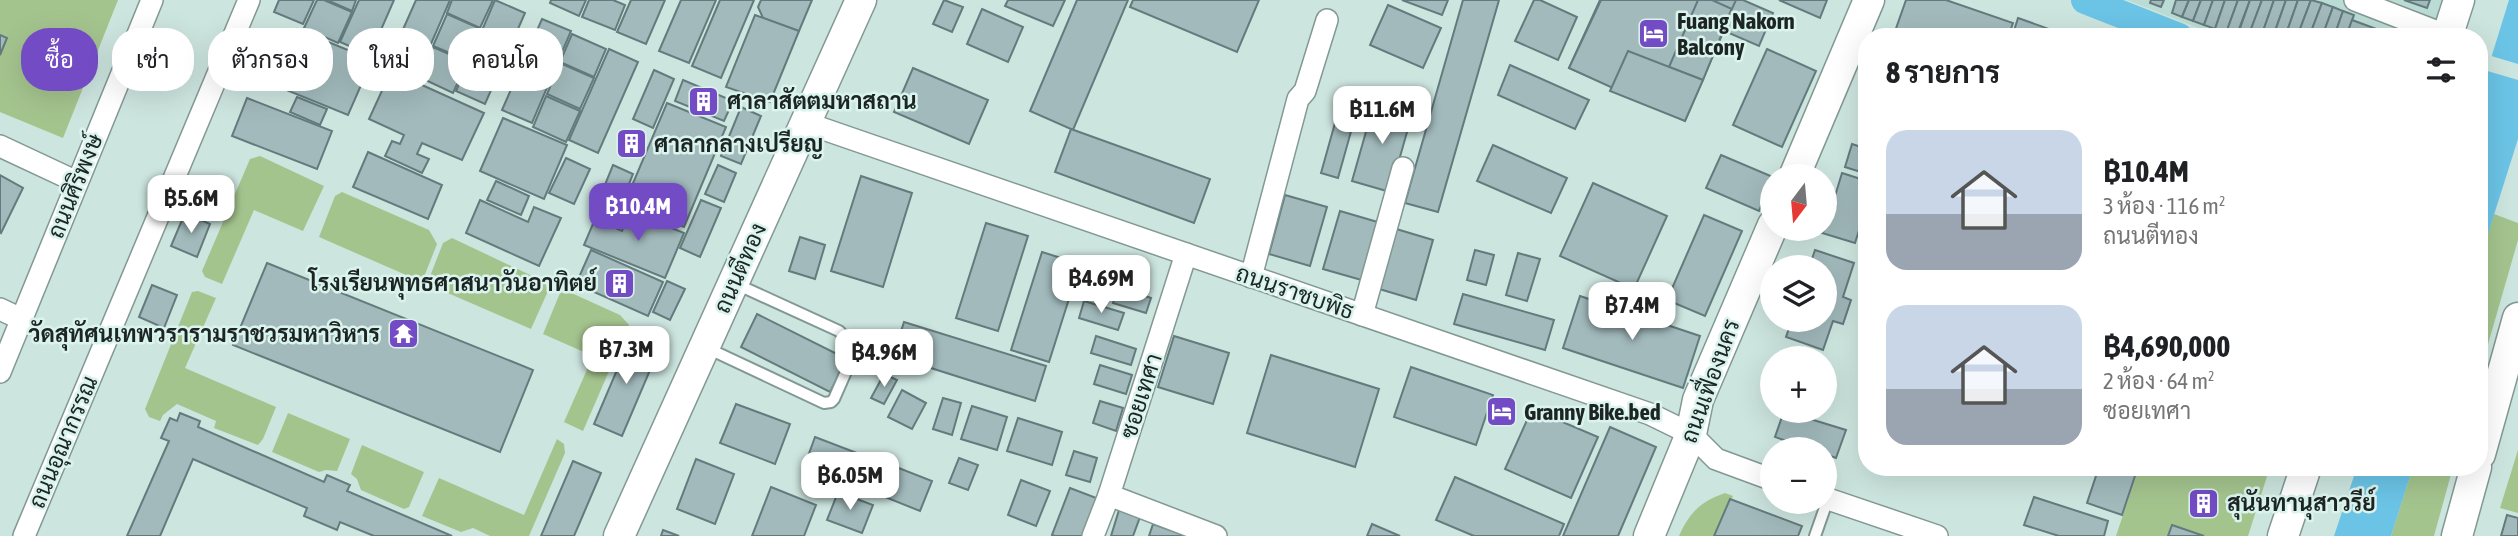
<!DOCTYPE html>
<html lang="th">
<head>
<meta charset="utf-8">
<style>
	:root { --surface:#fff; --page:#f2f2f2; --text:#202124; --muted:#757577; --accent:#734bc4 }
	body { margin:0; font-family:"Asap Condensed",Sarabun,sans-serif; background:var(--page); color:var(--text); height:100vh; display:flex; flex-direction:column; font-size:26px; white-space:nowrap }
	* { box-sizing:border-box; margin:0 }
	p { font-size:23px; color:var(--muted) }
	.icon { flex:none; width:38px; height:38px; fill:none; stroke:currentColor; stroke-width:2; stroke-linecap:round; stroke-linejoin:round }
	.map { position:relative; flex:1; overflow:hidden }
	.details { position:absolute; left:1858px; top:28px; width:630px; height:448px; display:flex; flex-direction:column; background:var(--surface); border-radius:28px; box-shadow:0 7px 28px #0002 }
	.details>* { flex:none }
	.guide { position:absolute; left:21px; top:28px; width:665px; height:63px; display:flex; gap:14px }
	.needle { width:46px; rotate:196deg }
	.buttons { position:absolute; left:1760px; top:164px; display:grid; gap:14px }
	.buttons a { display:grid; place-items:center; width:77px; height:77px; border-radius:50%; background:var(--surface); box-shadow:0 7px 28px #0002; font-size:35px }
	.price { position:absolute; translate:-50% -60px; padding:0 16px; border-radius:14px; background:#fff; color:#222; font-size:23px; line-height:46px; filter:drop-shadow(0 2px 4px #0008) }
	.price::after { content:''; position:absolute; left:50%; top:42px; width:21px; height:16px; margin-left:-10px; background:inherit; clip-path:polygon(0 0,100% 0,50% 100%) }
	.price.on { background:var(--accent); color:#fff }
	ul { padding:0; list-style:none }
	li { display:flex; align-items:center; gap:21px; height:175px; padding:0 28px }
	li span { display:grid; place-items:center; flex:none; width:196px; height:140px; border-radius:21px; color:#555 }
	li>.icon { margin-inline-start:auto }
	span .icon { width:84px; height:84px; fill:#fffc; stroke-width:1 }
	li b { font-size:30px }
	h2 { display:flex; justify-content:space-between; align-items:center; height:84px; padding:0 28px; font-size:30px }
	.chip { padding:0 24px; border-radius:28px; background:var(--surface); box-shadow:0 7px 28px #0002; font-size:24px; line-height:63px }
	.chip.on { background:var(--accent); color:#fff }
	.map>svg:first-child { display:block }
</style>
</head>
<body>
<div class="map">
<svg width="2518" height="536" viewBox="0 0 2518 536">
	<rect width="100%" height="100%" fill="#cde5df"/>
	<path fill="#bbdcd4" d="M2127,0H2442L2431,37H2222Z"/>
	<g fill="#a4c48e">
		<path d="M0,0H118L63,138L0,112Z"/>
		<path d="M260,156L324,186L303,231L254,210L222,284L205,277L202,271L250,159Z"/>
		<path d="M342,192L429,230L437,244L422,282L319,237L335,196Z"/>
		<path d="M2494,214L2518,223V240L2480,372V259Z"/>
		<path d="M452,238L545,282L548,291L531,329L427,284L443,243Z"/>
		<path d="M198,291L216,298L185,368L276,407L263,439L258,445L214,428L216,421L177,404L163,415L160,421L149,417L145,409L192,292Z"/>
		<path d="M567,291L620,315L629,325L583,431L564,422L593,356L543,334L560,293Z"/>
		<path d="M288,413L350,439L337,471L326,470L319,472L272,452Z"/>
		<path d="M557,439L564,444L565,453L529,536H490L473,528L461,532L422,516L439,478L524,515Z"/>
		<path d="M362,445L424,472L409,507L404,509L361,490L357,479L351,474Z"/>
		<path d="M2518,450V513L2500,508Z"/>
		<path d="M2139,467H2270L2248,536H2116Z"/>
		<path d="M2413,467H2453L2434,536H2391Z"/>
		<path d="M1725,493L1733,496L1715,536H1679C1689,513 1701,501 1725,493Z"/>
	</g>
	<g fill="#6bc4e6">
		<path d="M2509,0H2518V139L2480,259V94Z"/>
		<path d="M2357,467H2413L2391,536H2334Z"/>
	</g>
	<path fill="#cde5df" d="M2488,55L2518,64V80L2484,70Z"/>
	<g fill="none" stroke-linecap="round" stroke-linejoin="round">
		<path stroke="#6bc4e6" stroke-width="28" d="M2085,0L2179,37"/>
	</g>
	<g fill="#a2babc" stroke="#647b7d" stroke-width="2">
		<path d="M279,0H314L303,24L274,12Z"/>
		<path d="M317,0H324L352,12L338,43L304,28Z"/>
		<path d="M327,0H356L352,11Z"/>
		<path d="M359,0H394L370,55L340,42Z"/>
		<path d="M416,0H450L418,74L389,61Z"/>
		<path d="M452,0H493L480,28L447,13Z"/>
		<path d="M495,0L525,13L485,104L456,91Z"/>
		<path d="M551,0H586L579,16L550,3Z"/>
		<path d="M589,0H613L625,5L615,30L582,17Z"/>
		<path d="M631,0H665L646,44L617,32Z"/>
		<path d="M681,0H716L689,63L659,51Z"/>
		<path d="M720,0H754L721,78L692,66Z"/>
		<path d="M761,0H812L799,31L763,18L758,7Z"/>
		<path d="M944,0L963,7L952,32L933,24Z"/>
		<path d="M1008,0H1065L1053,26L1005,6Z"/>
		<path d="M1077,0H1128L1073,130L1030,111Z"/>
		<path d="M1133,0H1259L1237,52L1130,7Z"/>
		<path d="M1402,0H1448L1442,15Z"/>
		<path d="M1463,0H1499L1438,212L1405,203Z"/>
		<path d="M1534,0H1540L1577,17L1558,60L1515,41Z"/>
		<path d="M1600,0H1651L1613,87L1569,68Z"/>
		<path d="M1601,0H1737L1685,121L1569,68Z"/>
		<path d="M1698,0H1712L1732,9L1703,80L1669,67Z"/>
		<path d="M1736,0H1743L1773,13L1759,46L1722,30Z"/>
		<path d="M1779,0H1827L1820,18Z"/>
		<path d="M1906,0H1946L2013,23L2008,37H1893Z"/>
		<path d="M2151,0H2164L2161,7L2150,3Z"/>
		<path d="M2176,0H2189L2182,17L2172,13Z"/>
		<path d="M2189,0H2201L2193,21L2182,17Z"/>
		<path d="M2201,0H2213L2204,25L2193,21Z"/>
		<path d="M2213,0H2225L2215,29L2204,25Z"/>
		<path d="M2225,0H2238L2226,33L2215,29Z"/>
		<path d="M2238,0H2250L2236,37L2226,33Z"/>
		<path d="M2250,0H2262L2248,37H2237Z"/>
		<path d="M2262,0H2274L2261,37H2248Z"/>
		<path d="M2274,0H2286L2273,37H2261Z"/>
		<path d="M2286,0H2298L2285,37H2273Z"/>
		<path d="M2298,0H2311L2297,37H2285Z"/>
		<path d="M2311,0L2322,3L2309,37H2297Z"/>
		<path d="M2404,0H2430L2427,8Z"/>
		<path d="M2322,3L2333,7L2322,37H2309Z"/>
		<path d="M1388,5L1441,28L1423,68L1370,45Z"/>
		<path d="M2333,7L2343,11L2334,37H2322Z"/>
		<path d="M982,9L1023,27L1008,62L967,44Z"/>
		<path d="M2343,11L2354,15L2346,37H2334Z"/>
		<path d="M447,14L481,29L467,60L433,46Z"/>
		<path d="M755,15L799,31L770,102L726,87Z"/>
		<path d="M2018,18L2049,29L2046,37H2012Z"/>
		<path d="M542,19L571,31L532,123L502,110Z"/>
		<path d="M2352,20L2398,37H2346Z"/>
		<path d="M297,29L372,60L348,115L274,85Z"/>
		<path d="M260,33L287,44L273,80L246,70Z"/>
		<path d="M572,34L606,49L594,77L560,62Z"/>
		<path d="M0,35L7,38L0,55Z"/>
		<path d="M433,47L467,62L453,93L419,77Z"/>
		<path d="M609,49L638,62L598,153L569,140Z"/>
		<path d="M1767,49L1816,71L1782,147L1733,125Z"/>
		<path d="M1628,51L1703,80L1685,121L1610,91Z"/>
		<path d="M560,63L594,78L580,109L547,94Z"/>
		<path d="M1510,65L1589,100L1575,129L1498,95Z"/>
		<path d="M913,68L988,100L969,144L894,112Z"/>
		<path d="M654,70L674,79L653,128L633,119Z"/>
		<path d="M391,71L484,113L462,160L422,143L417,154L429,159L422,173L385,156L392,141L400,144L404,135L369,119Z"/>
		<path d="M683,80L733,101L724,121L675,101Z"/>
		<path d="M546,96L580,111L566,142L533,127Z"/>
		<path d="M297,97L327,109L320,125L290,112Z"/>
		<path d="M247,98L332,131L317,169L232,136Z"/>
		<path d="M1342,98L1359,103L1338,178L1321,173Z"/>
		<path d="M1375,100L1413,111L1390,192L1352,181Z"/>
		<path d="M667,103L726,127L684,227L625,202Z"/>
		<path d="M741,107L761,116L741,164L721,156Z"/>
		<path d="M1867,117V143L1859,140Z"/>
		<path d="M503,118L567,145L544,199L480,171Z"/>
		<path d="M1071,129L1210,179L1194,223L1055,172Z"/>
		<circle cx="631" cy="144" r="12"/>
		<path d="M1852,144L1867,149V174L1845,167Z"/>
		<path d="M1493,145L1567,178L1551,213L1477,181Z"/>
		<path d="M368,152L442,185L428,219L353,187Z"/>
		<path d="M1721,155L1773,177L1759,211L1706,188Z"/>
		<path d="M566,158L590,169L574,204L549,193Z"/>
		<path d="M613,165L633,174L613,223L593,214Z"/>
		<path d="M718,165L736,173L724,202L705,194Z"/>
		<path d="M1842,173L1867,181V205L1855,243L1822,233L1825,229Z"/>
		<path d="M0,175L23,188L1,233L0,232Z"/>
		<path d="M861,176L912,193L883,287L831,271Z"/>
		<path d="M496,181L529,196L521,215L487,200Z"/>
		<path d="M1593,183L1667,216L1634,289L1560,256Z"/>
		<path d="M1285,195L1327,207L1310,266L1269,254Z"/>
		<path d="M480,200L528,222L534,207L561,218L539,266L466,233Z"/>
		<path d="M701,200L721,208L700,257L680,248Z"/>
		<path d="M630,211L684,233L665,278L584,245L595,219L622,231Z"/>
		<path d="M1340,211L1381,223L1365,281L1323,269Z"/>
		<path d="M185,213L210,224L197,257L171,246Z"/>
		<path d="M1704,215L1742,231L1705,316L1667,300Z"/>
		<path d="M986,223L1028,236L998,331L956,318Z"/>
		<path d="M1393,228L1433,240L1416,300L1376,288Z"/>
		<path d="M800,237L825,245L815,279L789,271Z"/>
		<path d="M591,250L663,282L648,316L576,284Z"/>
		<path d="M1475,250L1494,255L1486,285L1467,280Z"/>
		<path d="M1815,250L1854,263L1843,297L1851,300L1843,324L1833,321L1823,350L1786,337L1792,320H1825V268H1809Z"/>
		<path d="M1042,252L1080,264L1049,362L1011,350Z"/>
		<path d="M1518,253L1540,259L1527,301L1506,295Z"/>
		<path d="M267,263L533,370L500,452L233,345Z"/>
		<path d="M667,281L685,289L670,320L653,312Z"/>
		<path d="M1867,283V301L1862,299Z"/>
		<path d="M152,285L177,295L164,328L139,317Z"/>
		<path d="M1118,287L1151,298L1146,313L1113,303Z"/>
		<path d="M1463,294L1554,320L1545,350L1454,324Z"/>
		<path d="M1580,296L1700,336L1683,388L1563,348Z"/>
		<path d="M1084,301L1124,313L1118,330L1079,318Z"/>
		<path d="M757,314L847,359L830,392L741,347Z"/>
		<path d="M904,322L1046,366L1035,401L893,356Z"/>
		<path d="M1096,336L1136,349L1131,365L1091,353Z"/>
		<path d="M1174,336L1229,353L1213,404L1158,387Z"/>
		<path d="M631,337L659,349L622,436L594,424Z"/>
		<path d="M1271,355L1379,389L1355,467L1247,433Z"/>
		<path d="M1100,365L1132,375L1126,394L1094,384Z"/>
		<path d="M1411,367L1493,395L1476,445L1394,417Z"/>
		<path d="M884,374L897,380L884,404L871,398Z"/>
		<path d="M902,390L926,403L912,429L888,417Z"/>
		<path d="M943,398L961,403L952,435L933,429Z"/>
		<path d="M1100,401L1123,408L1116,431L1093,423Z"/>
		<path d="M736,404L790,424L775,464L720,443Z"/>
		<path d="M972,406L1007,417L997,450L961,439Z"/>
		<path d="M1532,409L1598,437L1571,498L1505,469Z"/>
		<path d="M1784,411L1846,430L1836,458L1825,454V450H1812L1775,437Z"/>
		<path d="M180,413L200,421L198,427L324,482L327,475L350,485L347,491L452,536H374L340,522L337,530L304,516L307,508L193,459L160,536H127L169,441L161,438L170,418L177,421Z"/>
		<path d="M1018,418L1062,432L1052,465L1007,451Z"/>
		<path d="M1610,427L1656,447L1618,536H1563Z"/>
		<path d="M815,437L870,458L857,491L803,470Z"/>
		<path d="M1074,451L1097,458L1090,482L1066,475Z"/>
		<path d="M959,458L978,465L968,490L949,483Z"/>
		<path d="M696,459L734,474L715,524L677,509Z"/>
		<path d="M573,461L601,473L574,536H541Z"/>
		<path d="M891,465L932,481L920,511L880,495Z"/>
		<path d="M2099,467H2138L2122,515L2087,503Z"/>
		<path d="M1455,477L1564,524L1559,536H1474L1436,520Z"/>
		<path d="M1021,480L1050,491L1036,526L1008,515Z"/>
		<path d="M771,487L816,505L804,536H752Z"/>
		<path d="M1070,488L1099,499L1085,536H1055L1052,535Z"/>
		<path d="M838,492L873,505L862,533L827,520Z"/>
		<circle cx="2204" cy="503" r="7"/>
		<path d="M2034,497L2108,521L2104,536H2059L2024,525Z"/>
		<path d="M1730,499L1802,526L1798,536H1714Z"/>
		<path d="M1119,510L1140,517L1133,536H1111Z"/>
		<path d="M2507,515L2518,518V536H2501Z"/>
		<path d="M1153,524L1187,536H1149Z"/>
		<path d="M1372,524L1400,536H1367Z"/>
		<path d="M2172,525L2204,536H2168Z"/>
		<path d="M663,530L679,536H661Z"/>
	</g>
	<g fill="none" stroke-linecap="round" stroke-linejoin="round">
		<defs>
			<g id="lane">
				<path d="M707,348L824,403L831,402L834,399L852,358L851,343L839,331L736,284"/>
				<path d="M1815,536L1828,499"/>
			</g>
			<g id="street">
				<path d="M2355,0L2448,36"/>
				<path d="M806,123L1650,414L1691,434L1716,459L1773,480"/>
				<path d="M0,146L77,182"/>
				<path d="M1251,277L1298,99L1305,91L1327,20"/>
				<path d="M0,309L21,319"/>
				<path d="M1362,315L1403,168"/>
				<path d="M0,372L152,0"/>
				<path d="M1109,495L1216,536"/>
				<path d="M1825,498L1937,536"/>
				<path d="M24,536L249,0"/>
				<path d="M1093,536L1109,495L1186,254"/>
			</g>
			<g id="secondary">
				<path d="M2447,37L2459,0"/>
				<path d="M1794,177L1869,0"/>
				<path d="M2480,454L2518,318"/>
				<path d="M619,536L861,0"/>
				<path d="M1649,536L1691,434L1698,400L1773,225"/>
				<path d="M2283,536L2306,467"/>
				<path d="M2457,536L2476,467"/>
			</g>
		</defs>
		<use href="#lane" stroke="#829893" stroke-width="14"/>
		<use href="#street" stroke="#829893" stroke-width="24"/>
		<use href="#secondary" stroke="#829893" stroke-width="33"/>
		<use href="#lane" stroke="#fff" stroke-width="10"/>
		<use href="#street" stroke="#fff" stroke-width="21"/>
		<use href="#secondary" stroke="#fff" stroke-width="30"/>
	</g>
	<defs>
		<symbol id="hotel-square" viewBox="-11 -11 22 22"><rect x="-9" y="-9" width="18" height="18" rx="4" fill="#734bc4" stroke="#daf3ed"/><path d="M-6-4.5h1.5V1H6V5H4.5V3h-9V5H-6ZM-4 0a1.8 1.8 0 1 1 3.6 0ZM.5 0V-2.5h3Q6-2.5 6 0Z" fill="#fff"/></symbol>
		<symbol id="building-square" viewBox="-11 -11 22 22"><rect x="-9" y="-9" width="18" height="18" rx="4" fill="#734bc4" stroke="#daf3ed"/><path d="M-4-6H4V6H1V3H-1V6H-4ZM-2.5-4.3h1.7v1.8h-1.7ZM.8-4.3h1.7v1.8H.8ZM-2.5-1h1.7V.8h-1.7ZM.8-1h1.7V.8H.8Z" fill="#fff"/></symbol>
		<symbol id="temple-square" viewBox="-11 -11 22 22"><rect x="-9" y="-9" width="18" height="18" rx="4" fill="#734bc4" stroke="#daf3ed"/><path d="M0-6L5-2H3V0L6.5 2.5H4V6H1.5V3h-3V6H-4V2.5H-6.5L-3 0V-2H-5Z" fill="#fff"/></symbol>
	</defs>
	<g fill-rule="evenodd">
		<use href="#hotel-square" x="1636" y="16" width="35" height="35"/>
		<use href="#building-square" x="686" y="84" width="35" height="35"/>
		<use href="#building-square" x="614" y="126" width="35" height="35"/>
		<use href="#building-square" x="602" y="266" width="35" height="35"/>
		<use href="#temple-square" x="386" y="316" width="35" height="35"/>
		<use href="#hotel-square" x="1484" y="394" width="35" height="35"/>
		<use href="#building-square" x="2186" y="486" width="35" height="35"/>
	</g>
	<g text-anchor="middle" stroke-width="5" stroke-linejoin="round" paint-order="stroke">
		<g font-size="23" font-weight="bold" fill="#1c2523" stroke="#daf3ed" text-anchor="start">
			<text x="1677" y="29">Fuang Nakorn<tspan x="1677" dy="26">Balcony</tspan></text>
			<text x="727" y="109">ศาลาสัตตมหาสถาน</text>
			<text x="654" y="152">ศาลากลางเปรียญ</text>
			<text x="597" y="291" text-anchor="end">โรงเรียนพุทธศาสนาวันอาทิตย์</text>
			<text x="380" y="342" text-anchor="end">วัดสุทัศนเทพวรารามราชวรมหาวิหาร</text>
			<text x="1524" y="420">Granny Bike.bed</text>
			<text x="2227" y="511">สุนันทานุสาวรีย์</text>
		</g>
		<g font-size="23" fill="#1c2523" stroke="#daf3ed">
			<text transform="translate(75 186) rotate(-68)" y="8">ถนนศิริพงษ์</text>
			<text transform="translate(740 268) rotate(-66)" y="8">ถนนตีทอง</text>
			<text transform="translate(1295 292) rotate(19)" y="8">ถนนราชบพิธ</text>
			<text transform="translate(1710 381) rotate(-70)" y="8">ถนนเฟื่องนคร</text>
			<text transform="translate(1141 396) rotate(-72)" y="8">ซอยเทศา</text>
			<text transform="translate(63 442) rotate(-67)" y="8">ถนนอุณากรรณ</text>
		</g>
	</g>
</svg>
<div class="buttons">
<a><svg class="needle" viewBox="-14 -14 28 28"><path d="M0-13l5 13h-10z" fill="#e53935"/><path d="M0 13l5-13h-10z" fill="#757577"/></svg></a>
<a><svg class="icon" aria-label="layers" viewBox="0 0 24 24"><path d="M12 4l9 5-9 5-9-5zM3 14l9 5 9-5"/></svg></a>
<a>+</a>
<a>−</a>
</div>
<b class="price" style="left:1382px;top:146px">฿11.6M</b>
<b class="price" style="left:191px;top:235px">฿5.6M</b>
<b class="price on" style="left:638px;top:243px">฿10.4M</b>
<b class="price" style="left:1101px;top:315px">฿4.69M</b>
<b class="price" style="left:1632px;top:342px">฿7.4M</b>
<b class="price" style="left:626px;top:386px">฿7.3M</b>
<b class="price" style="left:884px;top:389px">฿4.96M</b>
<b class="price" style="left:850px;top:512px">฿6.05M</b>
<div class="guide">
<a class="chip on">ซื้อ</a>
<a class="chip">เช่า</a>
<a class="chip">ตัวกรอง</a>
<a class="chip">ใหม่</a>
<a class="chip">คอนโด</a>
</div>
<section class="details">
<h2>8 รายการ<svg class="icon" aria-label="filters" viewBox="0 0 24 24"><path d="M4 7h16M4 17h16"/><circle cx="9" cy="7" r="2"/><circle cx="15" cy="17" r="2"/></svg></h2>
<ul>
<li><span style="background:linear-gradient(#c9d6e8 60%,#9aa5b1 0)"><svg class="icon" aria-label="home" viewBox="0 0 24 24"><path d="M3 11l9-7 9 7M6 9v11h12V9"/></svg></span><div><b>฿10.4M</b><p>3 ห้อง · 116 m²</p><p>ถนนตีทอง</p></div></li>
<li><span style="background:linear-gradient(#c9d6e8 60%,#9aa5b1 0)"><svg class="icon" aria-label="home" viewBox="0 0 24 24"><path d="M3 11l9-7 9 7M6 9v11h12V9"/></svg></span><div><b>฿4,690,000</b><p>2 ห้อง · 64 m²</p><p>ซอยเทศา</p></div></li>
</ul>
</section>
</div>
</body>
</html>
